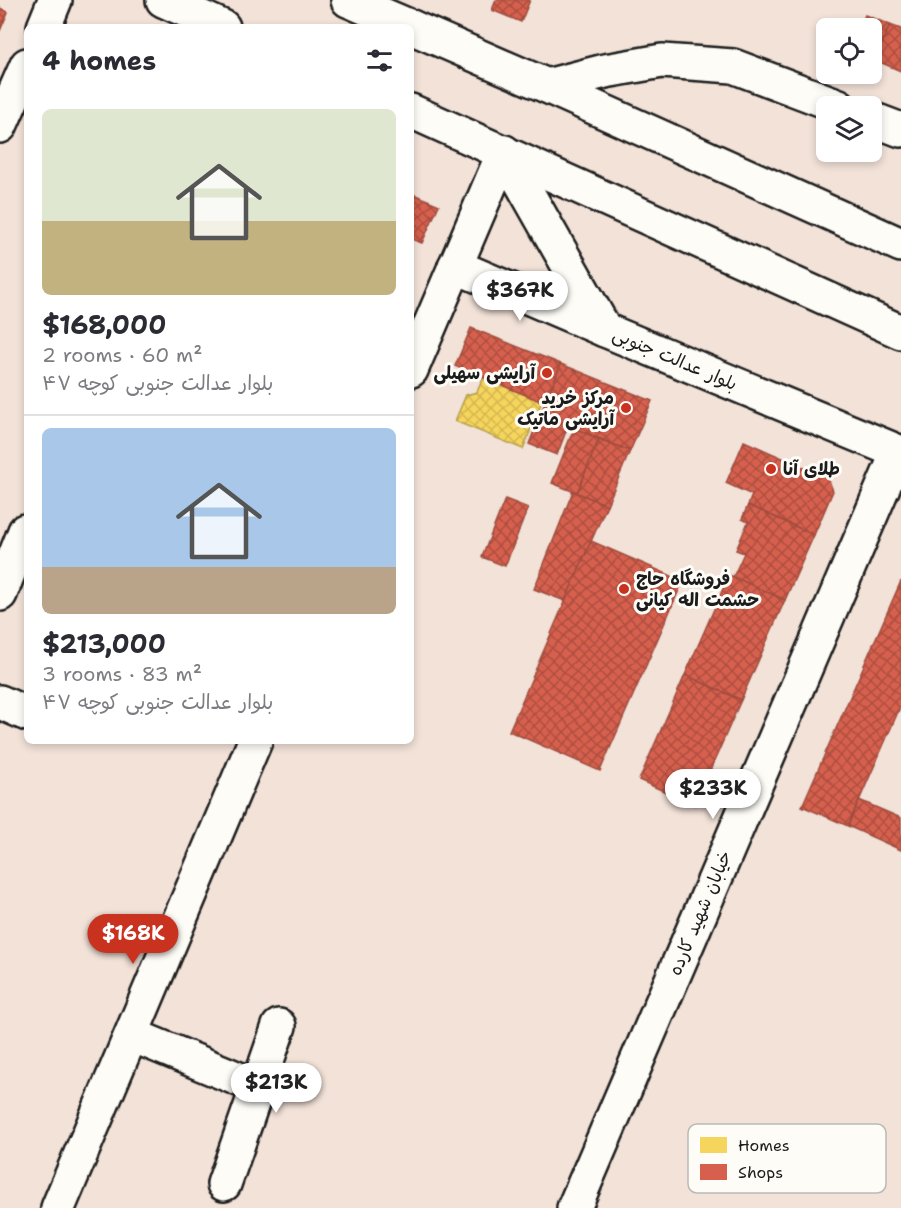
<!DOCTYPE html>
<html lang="en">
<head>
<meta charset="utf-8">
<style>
	:root { --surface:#fff; --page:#f7f7f7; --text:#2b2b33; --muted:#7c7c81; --line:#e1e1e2; --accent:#c8321e }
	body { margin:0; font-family:"Shantell Sans","Playpen Sans Arabic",sans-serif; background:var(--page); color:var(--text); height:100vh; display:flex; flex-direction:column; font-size:22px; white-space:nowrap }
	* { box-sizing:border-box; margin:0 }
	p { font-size:20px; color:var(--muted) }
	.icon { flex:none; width:33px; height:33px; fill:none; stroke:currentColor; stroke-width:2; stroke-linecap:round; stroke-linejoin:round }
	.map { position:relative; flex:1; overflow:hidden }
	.sheet { position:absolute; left:24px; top:24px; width:390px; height:720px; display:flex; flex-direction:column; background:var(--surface); border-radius:9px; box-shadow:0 3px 9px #0003 }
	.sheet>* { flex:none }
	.fabs { position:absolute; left:816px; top:18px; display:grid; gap:12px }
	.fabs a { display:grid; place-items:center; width:66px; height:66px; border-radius:9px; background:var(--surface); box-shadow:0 3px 9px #0003; font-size:30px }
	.price { position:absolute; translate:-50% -51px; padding:0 14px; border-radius:21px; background:#fff; color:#222; font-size:20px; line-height:39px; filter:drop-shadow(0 2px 3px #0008) }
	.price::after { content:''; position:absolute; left:50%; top:36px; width:18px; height:14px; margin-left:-9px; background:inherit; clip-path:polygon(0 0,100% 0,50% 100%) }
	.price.selected { background:var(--accent); color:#fff }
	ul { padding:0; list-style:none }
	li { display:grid; align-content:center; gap:12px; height:318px; padding:0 18px }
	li+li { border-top:2px solid var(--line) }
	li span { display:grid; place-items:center; height:186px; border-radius:9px; color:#555 }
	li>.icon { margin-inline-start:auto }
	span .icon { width:108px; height:108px; fill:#fffc; stroke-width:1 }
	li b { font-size:26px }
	h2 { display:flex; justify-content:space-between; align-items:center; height:72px; padding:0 18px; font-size:26px }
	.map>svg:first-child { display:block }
</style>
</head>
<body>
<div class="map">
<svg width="901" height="1208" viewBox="0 0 901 1208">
	<defs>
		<pattern id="homes-cross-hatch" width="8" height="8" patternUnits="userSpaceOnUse" patternTransform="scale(1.5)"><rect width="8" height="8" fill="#f6d55c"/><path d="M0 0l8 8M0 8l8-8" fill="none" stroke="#d2b64f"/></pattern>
		<pattern id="shops-cross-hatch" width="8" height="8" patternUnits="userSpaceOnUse" patternTransform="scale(1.5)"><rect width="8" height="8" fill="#d6604d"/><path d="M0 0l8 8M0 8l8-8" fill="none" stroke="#ad4e3f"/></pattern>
	</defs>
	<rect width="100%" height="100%" fill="#f2e2d8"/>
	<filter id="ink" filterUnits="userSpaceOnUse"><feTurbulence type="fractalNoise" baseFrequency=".0167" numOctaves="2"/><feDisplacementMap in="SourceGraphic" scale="12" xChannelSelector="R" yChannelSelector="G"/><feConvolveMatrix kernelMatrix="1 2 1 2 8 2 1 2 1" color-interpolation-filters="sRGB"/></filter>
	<g filter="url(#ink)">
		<path fill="url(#homes-cross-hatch)" stroke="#b59e49" stroke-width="1.5" d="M483,378L542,401L523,449L455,421L466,395L477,392Z"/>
		<g fill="url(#shops-cross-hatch)" stroke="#9e4c3e" stroke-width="1.5">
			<path d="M496,0H530L521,22L492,10Z"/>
			<path d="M0,8L8,12L0,31Z"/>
			<path d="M865,15L890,25L875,60L872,59V28H859Z"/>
			<path d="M890,25L901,29V71L875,60Z"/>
			<path d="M411,193L439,205L422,243L411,239Z"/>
			<path d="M471,328L561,364L545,403L455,366Z"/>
			<path d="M561,364L652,401L630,451L540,415Z"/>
			<path d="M540,415L568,426L557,455L529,444Z"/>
			<path d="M574,428L599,439L577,493L552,483Z"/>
			<path d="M599,439L630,451L607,505L577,493Z"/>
			<path d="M744,441L828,478L833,491L814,535L748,505L752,495L726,483Z"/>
			<path d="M573,491L607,505L565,601L534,589Z"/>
			<path d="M505,499L528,508L505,566L482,557Z"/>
			<path d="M748,505L814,535L785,600L733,577L744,553L736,550L748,522L742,519Z"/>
			<path d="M591,541L683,581L600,771L509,731Z"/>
			<path d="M729,575L785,600L741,700L685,675Z"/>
			<path d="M901,581V705L848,826L802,806Z"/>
			<path d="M685,675L741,700L695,805L639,780Z"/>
			<path d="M859,800L901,818V850L848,826Z"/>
		</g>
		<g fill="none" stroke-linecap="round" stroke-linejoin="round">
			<defs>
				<g id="street">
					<path d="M455,266L605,330"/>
					<path d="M0,594L25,531"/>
					<path d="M0,702L27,714"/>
					<path d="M132,1035L258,1087"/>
					<path d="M224,1184L279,1026"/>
				</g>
				<g id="secondary">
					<path d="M44,27L55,0"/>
					<path d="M0,126L27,65"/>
					<path d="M411,370L504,152"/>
					<path d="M58,1208L255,741"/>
					<path d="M574,1208L898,452"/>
				</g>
				<g id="primary">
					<path d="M163,0L223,27"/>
					<path d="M348,0L411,27"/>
					<path d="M411,27L547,86L901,245"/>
					<path d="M547,86L605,71L662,61L733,66L839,106"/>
					<path d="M411,111L901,332"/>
					<path d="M872,119L901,130"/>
					<path d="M504,152L605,330L901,453"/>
				</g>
			</defs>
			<use href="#street" stroke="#1c1c1c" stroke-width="38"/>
			<use href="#secondary" stroke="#1c1c1c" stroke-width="38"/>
			<use href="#primary" stroke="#1c1c1c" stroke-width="38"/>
			<use href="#street" stroke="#fdfcf7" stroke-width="33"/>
			<use href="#secondary" stroke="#fdfcf7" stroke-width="33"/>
			<use href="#primary" stroke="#fdfcf7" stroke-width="33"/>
		</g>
	</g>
	<g fill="#c8321e" stroke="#fdfcf7" stroke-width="2">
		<circle cx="547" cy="373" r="6"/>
		<circle cx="626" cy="408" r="6"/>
		<circle cx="771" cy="469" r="6"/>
		<circle cx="624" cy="589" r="6"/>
	</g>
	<g text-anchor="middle" stroke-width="6" stroke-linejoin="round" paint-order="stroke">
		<g font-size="18" fill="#1c1c1c" stroke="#fdfcf7">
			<text transform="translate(675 359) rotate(23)" y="6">بلوار عدالت جنوبی</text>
			<text transform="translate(700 913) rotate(-67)" y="6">خیابان شهید کارده</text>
		</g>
		<g font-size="18" font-weight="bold" fill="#1c1c1c" stroke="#fdfcf7" text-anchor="end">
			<text x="535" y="379">آرایشی سهیلی</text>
			<text x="614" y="404">مرکز خرید<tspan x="614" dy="21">آرایشی ماتیک</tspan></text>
			<text x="783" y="475" text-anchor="start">طلای آنا</text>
			<text x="636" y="585" text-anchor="start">فروشگاه حاج<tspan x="636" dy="21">حشمت اله کیانی</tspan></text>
		</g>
	</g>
	<rect x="688" y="1124" width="198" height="69" rx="9" fill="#fdfcf7" stroke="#bab9b5" stroke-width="1.5"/>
	<rect x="700" y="1137" width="27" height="16" fill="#f6d55c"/>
	<rect x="700" y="1164" width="27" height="16" fill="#d6604d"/>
	<g font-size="16" fill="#1c1c1c">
		<text x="738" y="1151">Homes</text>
		<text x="738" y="1178">Shops</text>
	</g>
</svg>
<div class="fabs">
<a><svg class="icon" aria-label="locate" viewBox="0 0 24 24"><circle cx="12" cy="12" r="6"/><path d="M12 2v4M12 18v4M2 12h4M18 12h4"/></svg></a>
<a><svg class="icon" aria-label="layers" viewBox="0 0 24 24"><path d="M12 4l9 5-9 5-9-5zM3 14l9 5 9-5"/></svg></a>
</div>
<b class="price" style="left:520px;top:322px">$367K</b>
<b class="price" style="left:713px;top:820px">$233K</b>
<b class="price selected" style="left:133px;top:965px">$168K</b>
<b class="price" style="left:276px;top:1114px">$213K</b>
<section class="sheet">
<h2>4 homes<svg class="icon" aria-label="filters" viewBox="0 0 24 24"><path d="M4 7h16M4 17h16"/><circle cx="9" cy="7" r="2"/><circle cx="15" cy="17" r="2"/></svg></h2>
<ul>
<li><span style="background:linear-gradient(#dfe7d0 60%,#c2b280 0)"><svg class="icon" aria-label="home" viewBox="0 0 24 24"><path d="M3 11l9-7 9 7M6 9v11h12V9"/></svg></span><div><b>$168,000</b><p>2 rooms · 60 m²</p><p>بلوار عدالت جنوبی کوچه ۴۷</p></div></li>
<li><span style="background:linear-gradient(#a9c7e8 75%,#b9a48a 0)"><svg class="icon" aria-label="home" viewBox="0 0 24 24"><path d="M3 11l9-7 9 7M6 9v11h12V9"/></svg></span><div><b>$213,000</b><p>3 rooms · 83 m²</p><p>بلوار عدالت جنوبی کوچه ۴۷</p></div></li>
</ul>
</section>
</div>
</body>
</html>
